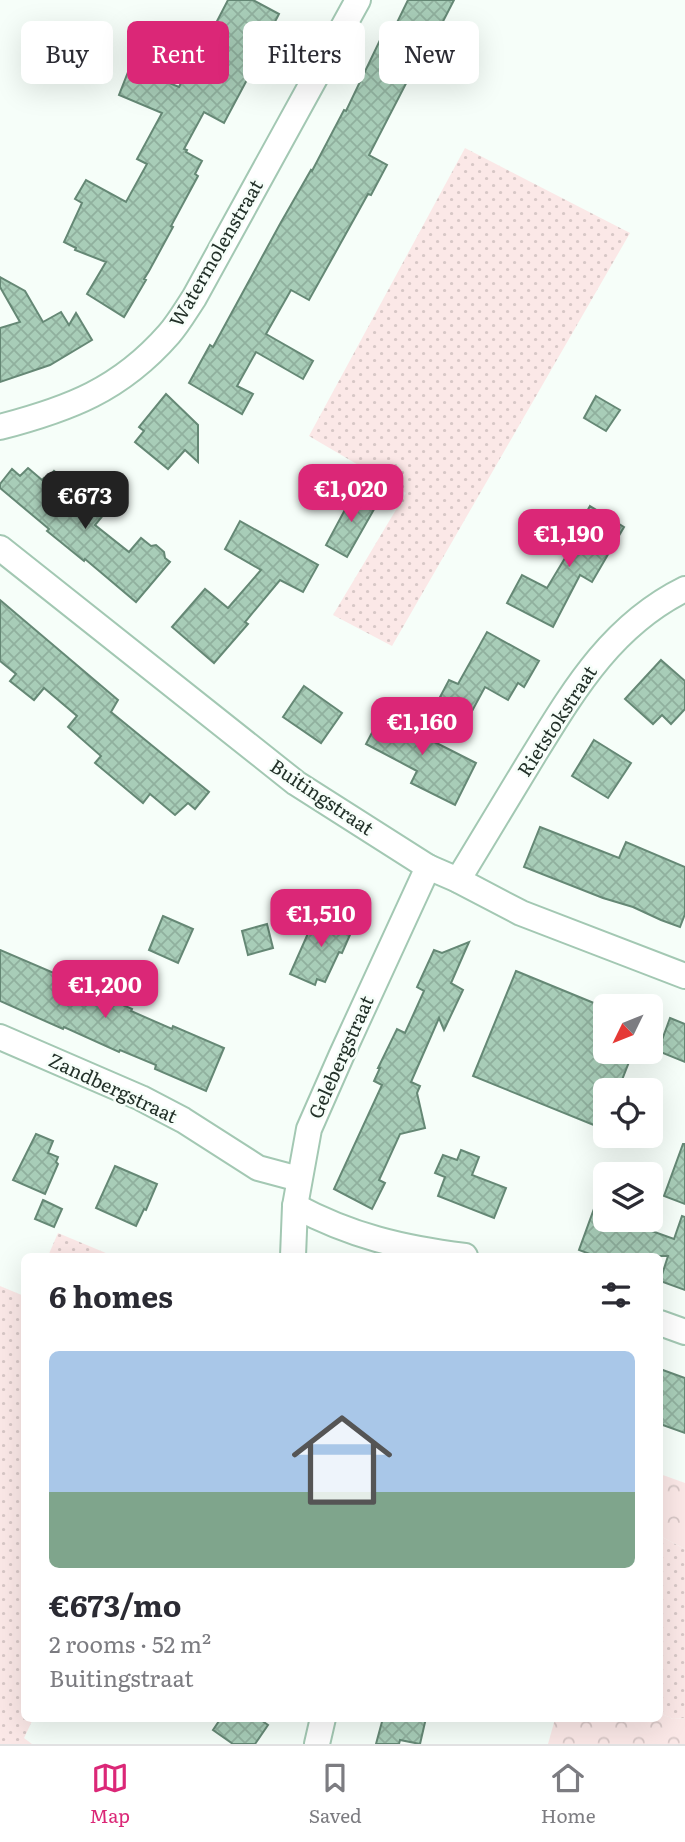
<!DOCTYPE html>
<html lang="en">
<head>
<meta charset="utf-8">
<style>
	:root { --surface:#fff; --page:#f7f7f7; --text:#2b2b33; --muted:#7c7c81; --line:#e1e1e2; --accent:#db2777 }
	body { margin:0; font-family:Literata,serif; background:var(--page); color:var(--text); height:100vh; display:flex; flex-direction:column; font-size:26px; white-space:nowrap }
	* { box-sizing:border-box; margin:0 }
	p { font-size:23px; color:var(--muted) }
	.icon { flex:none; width:38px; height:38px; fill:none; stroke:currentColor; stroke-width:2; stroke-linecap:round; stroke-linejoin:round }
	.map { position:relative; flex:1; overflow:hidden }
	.panel { position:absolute; left:21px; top:1253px; width:642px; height:469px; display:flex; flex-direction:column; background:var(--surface); border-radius:10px; box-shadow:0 7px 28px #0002 }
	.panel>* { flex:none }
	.banner { position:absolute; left:21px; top:21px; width:644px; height:63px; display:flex; gap:14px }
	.needle { width:46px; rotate:227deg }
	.controls { position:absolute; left:593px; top:994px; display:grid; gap:14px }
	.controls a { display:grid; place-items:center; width:70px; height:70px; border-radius:10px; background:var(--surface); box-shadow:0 7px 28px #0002; font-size:35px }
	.price { position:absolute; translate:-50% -60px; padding:0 16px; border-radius:14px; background:var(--accent); color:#fff; font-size:23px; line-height:46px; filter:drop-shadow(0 2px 4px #0008) }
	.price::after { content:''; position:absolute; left:50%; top:42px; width:21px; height:16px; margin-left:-10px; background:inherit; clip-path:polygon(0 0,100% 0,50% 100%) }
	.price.active { background:#222; color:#fff }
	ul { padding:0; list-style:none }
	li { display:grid; align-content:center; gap:14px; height:371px; padding:0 28px }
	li+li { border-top:2px solid var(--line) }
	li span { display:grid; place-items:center; height:217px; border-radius:10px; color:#555 }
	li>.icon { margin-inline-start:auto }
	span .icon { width:126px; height:126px; fill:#fffc; stroke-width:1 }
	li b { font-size:30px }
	h2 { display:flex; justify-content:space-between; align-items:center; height:84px; padding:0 28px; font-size:30px }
	.tag { padding:0 24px; border-radius:10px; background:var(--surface); box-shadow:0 7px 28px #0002; font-size:24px; line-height:63px }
	.tag.active { background:var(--accent); color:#fff }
	.tab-bar { display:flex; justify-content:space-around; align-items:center; height:98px; border-top:2px solid var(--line); background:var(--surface); font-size:19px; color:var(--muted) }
	.tab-bar a { display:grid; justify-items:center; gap:4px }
	.tab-bar .active { color:var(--accent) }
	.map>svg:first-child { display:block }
</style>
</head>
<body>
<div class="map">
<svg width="685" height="1744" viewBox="0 0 685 1744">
	<defs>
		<pattern id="green-dots" width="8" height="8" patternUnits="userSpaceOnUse" patternTransform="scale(1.75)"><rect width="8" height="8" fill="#fbe8e7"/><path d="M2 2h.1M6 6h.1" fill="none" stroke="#d7c7c6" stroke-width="1.8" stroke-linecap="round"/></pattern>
		<pattern id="forest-crowns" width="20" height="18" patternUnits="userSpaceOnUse" patternTransform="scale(1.75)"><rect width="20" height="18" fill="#fbe8e7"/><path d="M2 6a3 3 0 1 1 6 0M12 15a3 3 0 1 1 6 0" fill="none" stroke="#d7c7c6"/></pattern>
		<pattern id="building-cross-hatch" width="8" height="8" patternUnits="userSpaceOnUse" patternTransform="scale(1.75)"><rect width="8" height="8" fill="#a8cdb8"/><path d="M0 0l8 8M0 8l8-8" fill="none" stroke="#90b09e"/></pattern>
	</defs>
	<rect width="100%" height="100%" fill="#f6fef9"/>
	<g fill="url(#green-dots)">
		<path d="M465,148L630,233L392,646L333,615L406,493L309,436Z"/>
		<path d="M58,1233L113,1256H48Z"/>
		<path d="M0,1286L24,1296V1718L33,1719L24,1738L32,1744H0Z"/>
		<path d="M660,1536L685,1549V1718L673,1719L660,1713Z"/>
	</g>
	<g fill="url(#forest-crowns)">
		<path d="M660,1474L685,1483V1549L660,1536Z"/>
		<path d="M660,1713L673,1719L685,1718V1744H548L555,1719L660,1718Z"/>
	</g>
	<g fill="url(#building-cross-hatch)" stroke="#658875" stroke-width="2">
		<path d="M228,0H253L279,14L264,43L266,44L224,123L204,112L184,149L187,150L186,152L202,161L195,174L198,176L171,226L173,227L149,271L144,279L146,280L124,317L87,294L106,262L75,250L76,248L64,242L82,203L75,199L86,180L126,202L147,164L137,159L162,113L119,95L130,67L179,87L192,61L195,62L206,47L216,27L215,25Z"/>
		<path d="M408,0H454L434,39L430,37L369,155L387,165L371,195L368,194L309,300L291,290L266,334L313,361L303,379L256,352L237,386L253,394L242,414L189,383L210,345L213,347L280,224L311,170L312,171L344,110L346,111L381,38L388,41Z"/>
		<path d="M0,277L25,291L43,322L61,312L69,325L76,313L92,340L50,365L0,382V328L20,322L0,287Z"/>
		<path d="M166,394L198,425V462L185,450L168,469L135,442L144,431L139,427Z"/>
		<path d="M596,396L620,410L606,431L584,418Z"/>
		<path d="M28,468L42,480L44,478L46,480L54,471L105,513L95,525L129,552L141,538L151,546L156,545L164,552L165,558L170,562L136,602L85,559L84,561L47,531L49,529L0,488V484L12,469L20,476Z"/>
		<path d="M355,491L377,504L347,557L326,545Z"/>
		<path d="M590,506L624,527L592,582L580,575L553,627L507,603L522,575L547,588L577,538L574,534Z"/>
		<path d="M240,521L318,565L303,592L280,580L245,622L248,624L214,663L172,627L205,589L228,608L261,570L225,549Z"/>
		<path d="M0,600L118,700L111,712L209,792L195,809L188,803L175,815L150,794L143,803L95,763L101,756L68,727L77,716L44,688L34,700L10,681L16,674L0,661Z"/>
		<path d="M487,632L539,661L524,687L518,683L508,700L485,687L471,713L440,697L449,680L458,684Z"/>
		<path d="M661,660L685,681V709L671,724L662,715L653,724L625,699Z"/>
		<path d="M304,686L342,713L321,743L283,717Z"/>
		<path d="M388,702L404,710L397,723L476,763L455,805L411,783L417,771L366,744Z"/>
		<path d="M594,740L631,763L608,798L572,776Z"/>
		<path d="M540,827L619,858L626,842L685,867V914L680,927L661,920L633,907L603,898L524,867Z"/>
		<path d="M317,913L353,928L342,953L339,952L325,982L317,979L315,985L290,974Z"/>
		<path d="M163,916L193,929L178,963L149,950Z"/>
		<path d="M267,924L273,948L248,955L242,931Z"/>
		<path d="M469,942L451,983L463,990L444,1030L439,1018L411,1082L420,1086L417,1093L425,1128L400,1134L379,1180L385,1183L372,1209L334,1189L382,1085L374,1081L380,1068H378L397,1029L405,1033L424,991L417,987L434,950L442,953Z"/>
		<path d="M0,950L56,974L60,966L96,981L92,991L132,1009L131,1011L172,1029L173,1026L224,1048L206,1091L155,1069L156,1065L120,1050L119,1052L64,1027L63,1029L0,1001Z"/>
		<path d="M516,971L606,1008V1052H617L615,1056L629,1062L618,1090H606V1130L473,1076Z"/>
		<path d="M670,1018L685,1024V1062L658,1051Z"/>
		<path d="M36,1134L53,1141L48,1153L58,1157L56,1162L58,1164L45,1194L13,1180Z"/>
		<path d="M683,1144H685V1204L664,1196Z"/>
		<path d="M461,1150L479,1157L472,1175L506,1188L494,1218L438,1196L445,1177L435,1173L443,1155L457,1160Z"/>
		<path d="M115,1166L157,1184L146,1210L144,1209L136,1226L96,1208Z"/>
		<path d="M603,1184L606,1185V1220H621L674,1239L682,1216L685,1217V1290L660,1281L668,1256H595L579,1250Z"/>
		<path d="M43,1200L62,1209L54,1227L35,1219Z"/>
		<path d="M660,1369L685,1378V1433L660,1424Z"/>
		<path d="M221,1718H258L268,1725L255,1744H233L213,1730Z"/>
		<path d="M383,1718H426L420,1744L400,1740L399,1744H376Z"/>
	</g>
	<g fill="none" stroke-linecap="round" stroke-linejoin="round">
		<defs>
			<g id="street">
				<path d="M0,427C69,409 120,390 169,334C178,324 186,310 194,298L358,0"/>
				<path d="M0,548L296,783L428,867L458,880L521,913L685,976"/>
				<path d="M458,880C482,840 506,801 530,761C572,693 610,626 685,589"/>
				<path d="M0,1037L141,1098L183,1120L258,1168L299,1179"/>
				<path d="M295,1206C351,1236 402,1248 465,1256"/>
				<path d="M293,1256L295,1206L309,1129L342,1054L428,867"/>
				<path d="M660,1323L685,1332"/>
				<path d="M317,1744L323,1718"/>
			</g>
		</defs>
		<use href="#street" stroke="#a3c8b3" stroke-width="28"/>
		<use href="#street" stroke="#fff" stroke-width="24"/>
	</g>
	<g text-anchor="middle" stroke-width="5" stroke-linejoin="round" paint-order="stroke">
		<g font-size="19" fill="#233129" stroke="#f6fef9">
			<text transform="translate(216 253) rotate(-60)" y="7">Watermolenstraat</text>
			<text transform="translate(557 721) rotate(-57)" y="7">Rietstokstraat</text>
			<text transform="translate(322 797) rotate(34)" y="7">Buitingstraat</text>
			<text transform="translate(341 1057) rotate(-66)" y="7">Gelebergstraat</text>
			<text transform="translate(113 1088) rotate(25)" y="7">Zandbergstraat</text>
		</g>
	</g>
</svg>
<div class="controls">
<a><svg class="needle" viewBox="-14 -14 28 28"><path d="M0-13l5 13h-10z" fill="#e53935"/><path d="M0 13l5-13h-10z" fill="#7c7c81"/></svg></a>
<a><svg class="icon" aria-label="locate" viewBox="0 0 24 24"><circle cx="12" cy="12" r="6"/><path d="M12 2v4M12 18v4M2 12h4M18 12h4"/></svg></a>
<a><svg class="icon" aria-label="layers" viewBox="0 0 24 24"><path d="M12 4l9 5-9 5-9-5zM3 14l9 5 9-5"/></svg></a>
</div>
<b class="price" style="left:351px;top:524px">€1,020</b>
<b class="price active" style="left:85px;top:531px">€673</b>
<b class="price" style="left:569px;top:569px">€1,190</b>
<b class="price" style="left:422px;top:757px">€1,160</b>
<b class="price" style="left:321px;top:949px">€1,510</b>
<b class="price" style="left:105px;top:1020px">€1,200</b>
<div class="banner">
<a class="tag">Buy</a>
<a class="tag active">Rent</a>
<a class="tag">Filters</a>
<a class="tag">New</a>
</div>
<section class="panel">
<h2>6 homes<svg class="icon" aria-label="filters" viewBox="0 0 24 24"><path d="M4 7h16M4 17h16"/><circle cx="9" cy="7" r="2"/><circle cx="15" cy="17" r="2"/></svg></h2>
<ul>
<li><span style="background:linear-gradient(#a9c7e8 65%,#7fa58c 0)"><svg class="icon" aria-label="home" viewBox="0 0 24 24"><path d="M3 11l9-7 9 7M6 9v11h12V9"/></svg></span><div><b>€673/mo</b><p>2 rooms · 52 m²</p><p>Buitingstraat</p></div></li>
</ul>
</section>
</div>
<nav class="tab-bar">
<a class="active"><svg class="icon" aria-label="map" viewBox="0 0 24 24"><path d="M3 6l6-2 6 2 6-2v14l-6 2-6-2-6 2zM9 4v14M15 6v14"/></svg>Map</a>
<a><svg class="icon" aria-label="saved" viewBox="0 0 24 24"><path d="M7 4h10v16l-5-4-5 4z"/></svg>Saved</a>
<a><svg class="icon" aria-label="home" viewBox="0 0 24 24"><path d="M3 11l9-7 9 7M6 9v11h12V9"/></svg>Home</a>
</nav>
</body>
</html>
